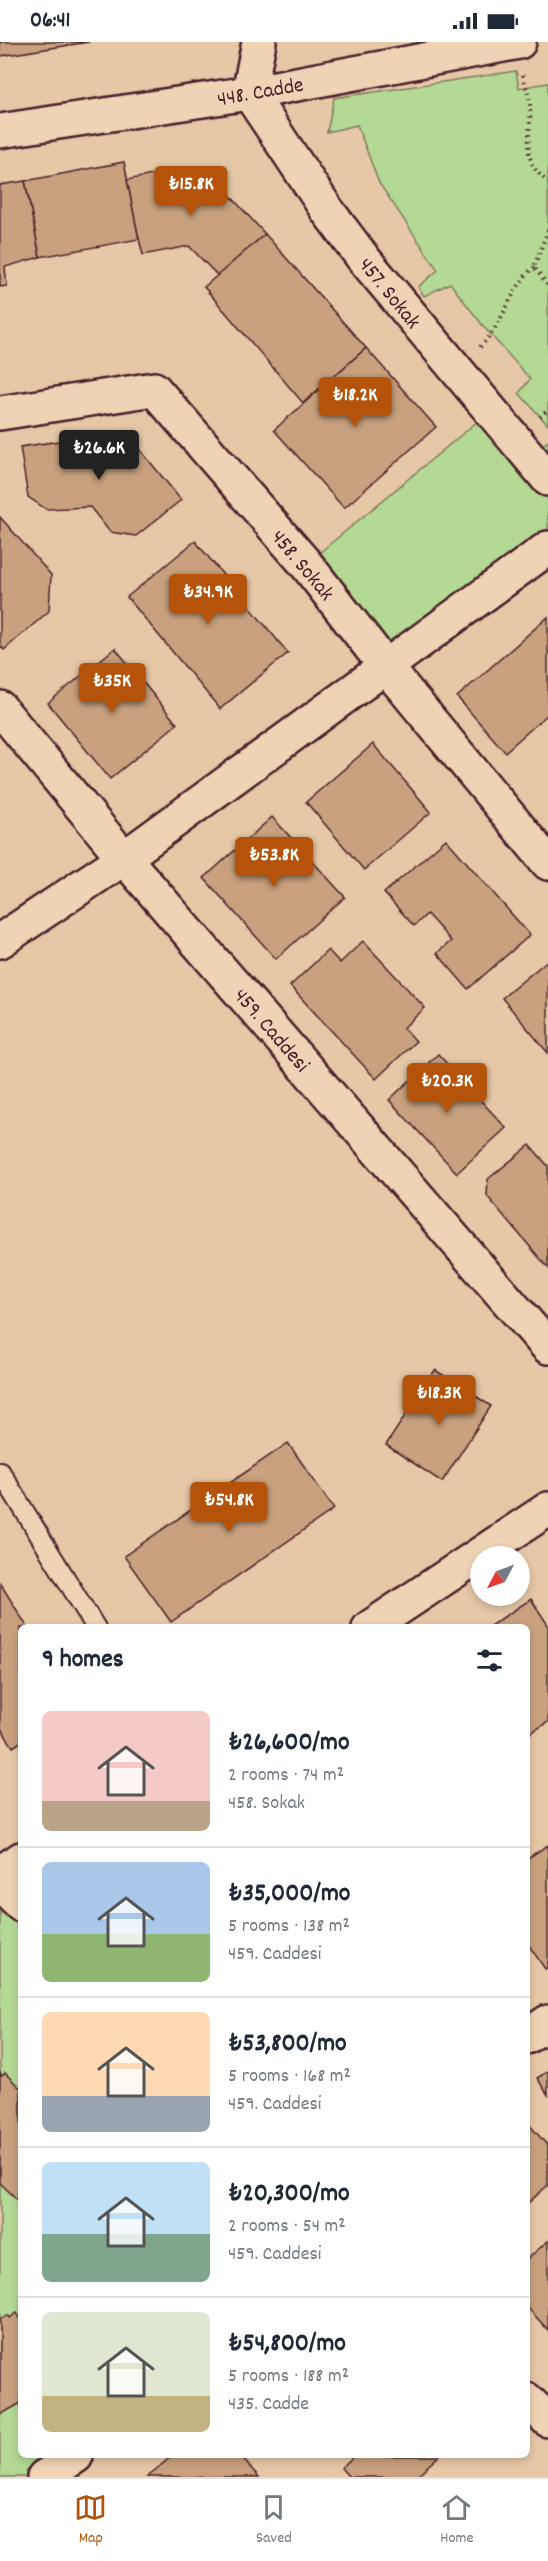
<!DOCTYPE html>
<html lang="en">
<head>
<meta charset="utf-8">
<style>
	:root { --surface:#fff; --page:#f6f6f7; --text:#1f2937; --muted:#747a83; --line:#e0e1e3; --accent:#b45309 }
	body { margin:0; font-family:Dekko,sans-serif; background:var(--page); color:var(--text); height:100vh; display:flex; flex-direction:column; font-size:22px; white-space:nowrap }
	* { box-sizing:border-box; margin:0 }
	p { font-size:20px; color:var(--muted) }
	.icon { flex:none; width:33px; height:33px; fill:none; stroke:currentColor; stroke-width:2; stroke-linecap:round; stroke-linejoin:round }
	.map { position:relative; flex:1; overflow:hidden }
	.drawer { position:absolute; left:18px; top:1582px; width:512px; height:834px; display:flex; flex-direction:column; background:var(--surface); border-radius:9px; box-shadow:0 3px 9px #0003 }
	.drawer>* { flex:none }
	.needle { width:39px; rotate:229deg }
	.buttons { position:absolute; left:470px; top:1504px; display:grid; gap:12px }
	.buttons a { display:grid; place-items:center; width:60px; height:60px; border-radius:50%; background:var(--surface); box-shadow:0 3px 9px #0003; font-size:30px }
	.price { position:absolute; translate:-50% -51px; padding:0 14px; border-radius:6px; background:var(--accent); color:#fff; font-size:20px; line-height:39px; filter:drop-shadow(0 2px 3px #0008) }
	.price::after { content:''; position:absolute; left:50%; top:36px; width:18px; height:14px; margin-left:-9px; background:inherit; clip-path:polygon(0 0,100% 0,50% 100%) }
	.price.current { background:#222; color:#fff }
	ul { padding:0; list-style:none }
	li { display:flex; align-items:center; gap:18px; height:150px; padding:0 24px }
	li+li { border-top:2px solid var(--line) }
	li span { display:grid; place-items:center; flex:none; width:168px; height:120px; border-radius:9px; color:#555 }
	li>.icon { margin-inline-start:auto }
	span .icon { width:72px; height:72px; fill:#fffc; stroke-width:1 }
	li b { font-size:26px }
	h2 { display:flex; justify-content:space-between; align-items:center; height:72px; padding:0 24px; font-size:26px }
	.status { display:flex; justify-content:space-between; align-items:center; height:42px; padding:0 30px; background:var(--surface); direction:ltr }
	.status svg { height:16px; fill:currentColor }
	.dock { display:flex; justify-content:space-around; align-items:center; height:84px; border-top:2px solid var(--line); background:var(--surface); font-size:16px; color:var(--muted) }
	.dock a { display:grid; justify-items:center; gap:3px }
	.dock .current { color:var(--accent) }
	.map>svg:first-child { display:block }
</style>
</head>
<body>
<div class="status"><b>06:41</b><svg viewBox="0 0 49 12"><path d="M0 12V9h3v3zM5 12V6h3v6zM10 12V3h3v9zM15 12V0h3v12zM26 1h20v11H26zM47 4h2v5h-2z"/></svg></div>
<div class="map">
<svg width="548" height="2435" viewBox="0 0 548 2435">
	<rect width="100%" height="100%" fill="#e6c8a7"/>
	<filter id="ink" filterUnits="userSpaceOnUse"><feTurbulence type="fractalNoise" baseFrequency=".0167" numOctaves="2"/><feDisplacementMap in="SourceGraphic" scale="12" xChannelSelector="R" yChannelSelector="G"/><feConvolveMatrix kernelMatrix="1 2 1 2 8 2 1 2 1" color-interpolation-filters="sRGB"/></filter>
	<g filter="url(#ink)">
		<g fill="#b4d994" stroke="#7f7c60" stroke-width="1.5">
			<path d="M516,29L519,46L548,41V383L519,351L530,337L484,285L450,241L424,254L418,245L438,228L379,141L357,83L327,90L334,56Z"/>
			<path d="M490,369L528,414L548,399V506L386,625L306,522Z"/>
			<path d="M0,1843L21,1863V2414H76L44,2435H0Z"/>
		</g>
		<g fill="#c9a17e" stroke="#4a1f2b" stroke-width="1.5">
			<path d="M0,0H89L0,14Z"/>
			<path d="M124,120L139,197L40,215L25,139Z"/>
			<path d="M192,125L209,130L265,192L218,234L189,204L143,213L139,197L127,138Z"/>
			<path d="M25,139L40,215L5,225L7,244L0,245V143Z"/>
			<path d="M265,192L366,306L303,361L204,245Z"/>
			<path d="M366,306L436,385L344,466L274,388Z"/>
			<path d="M125,389L181,458L136,494L110,490L90,465L46,467L28,455L20,405Z"/>
			<path d="M0,475L51,533L49,569L4,608L0,603Z"/>
			<path d="M195,499L288,611L220,667L127,555Z"/>
			<path d="M548,575V672L505,710L457,655Z"/>
			<path d="M115,606L177,682L110,737L48,661Z"/>
			<path d="M373,702L431,770L364,828L306,760Z"/>
			<path d="M272,775L345,855L276,917L204,836Z"/>
			<path d="M446,797L530,893L468,947L437,911L451,899L427,872L414,884L384,851Z"/>
			<path d="M363,899L425,966L403,986L416,999L376,1037L290,944L328,908L340,921Z"/>
			<path d="M548,918V1011L502,956Z"/>
			<path d="M438,1012L506,1086L457,1131L389,1058Z"/>
			<path d="M530,1103L548,1124V1226L487,1154L488,1137Z"/>
			<path d="M435,1328L491,1364L442,1440L386,1403Z"/>
			<path d="M288,1401L334,1467L171,1580L124,1514Z"/>
			<path d="M0,1541L28,1586H21V1700L13,1705L0,1685Z"/>
			<path d="M531,1557L548,1583V1680L526,1694V1586H487Z"/>
			<path d="M548,1803V1925L545,1927L526,1899V1817Z"/>
			<path d="M548,2029V2053L537,2036Z"/>
			<path d="M0,2031L2,2034L5,2031L21,2047V2161L0,2141Z"/>
			<path d="M526,2079L548,2104V2143L526,2163Z"/>
			<path d="M548,2199V2288L526,2264V2218Z"/>
			<path d="M17,2271L21,2278V2361L0,2373V2277L8,2273L10,2276Z"/>
			<path d="M172,2414H240L259,2435H147Z"/>
			<path d="M354,2414H439L415,2435H349L341,2426Z"/>
		</g>
		<g fill="none" stroke-linecap="round" stroke-linejoin="round">
			<defs>
				<path id="lane" d="M0,1429L96,1586"/>
				<g id="street">
					<path d="M259,0L249,51L327,168L363,216L548,437"/>
					<path d="M0,89L249,51L519,0"/>
					<path d="M0,371L154,347L306,522L386,625L548,821"/>
					<path d="M0,666L124,816L548,1305"/>
					<path d="M0,899L124,816L548,506"/>
					<path d="M526,1995L548,1980"/>
					<path d="M44,2435L76,2414"/>
				</g>
				<g id="secondary">
					<path d="M369,1586L548,1467"/>
					<path d="M0,1831L21,1817"/>
					<path d="M0,1843L21,1863"/>
					<path d="M526,2357L548,2378"/>
				</g>
			</defs>
			<use href="#lane" stroke="#4a1f2b" stroke-width="22"/>
			<use href="#street" stroke="#4a1f2b" stroke-width="38"/>
			<use href="#secondary" stroke="#4a1f2b" stroke-width="38"/>
			<g stroke="#4a1f2b" stroke-width="4" stroke-dasharray="1.5 4.5" stroke-linecap="butt">
				<path d="M523,33C525,43 529,52 530,62C533,94 517,116 548,140"/>
				<path d="M548,188L534,225L548,244"/>
				<path d="M480,305C504,282 509,248 534,225"/>
				<path d="M540,375L548,368"/>
			</g>
			<use href="#lane" stroke="#eed4b5" stroke-width="18"/>
			<use href="#street" stroke="#eed4b5" stroke-width="33"/>
			<use href="#secondary" stroke="#eed4b5" stroke-width="33"/>
		</g>
	</g>
	<g text-anchor="middle" stroke-width="4.5" stroke-linejoin="round" paint-order="stroke">
		<g font-size="22" fill="#4a1f2b" stroke="#eed4b5">
			<text transform="translate(260 48) rotate(-10)" y="8">448. Cadde</text>
			<text transform="translate(391 250) rotate(51)" y="8">457. Sokak</text>
			<text transform="translate(304 522) rotate(50)" y="8">458. Sokak</text>
			<text transform="translate(273 987) rotate(49)" y="8">459. Caddesi</text>
		</g>
	</g>
</svg>
<div class="buttons">
<a><svg class="needle" viewBox="-14 -14 28 28"><path d="M0-13l5 13h-10z" fill="#e53935"/><path d="M0 13l5-13h-10z" fill="#747a83"/></svg></a>
</div>
<b class="price" style="left:191px;top:175px">₺15.8K</b>
<b class="price" style="left:355px;top:386px">₺18.2K</b>
<b class="price current" style="left:99px;top:439px">₺26.6K</b>
<b class="price" style="left:208px;top:583px">₺34.9K</b>
<b class="price" style="left:112px;top:672px">₺35K</b>
<b class="price" style="left:274px;top:846px">₺53.8K</b>
<b class="price" style="left:447px;top:1072px">₺20.3K</b>
<b class="price" style="left:439px;top:1384px">₺18.3K</b>
<b class="price" style="left:229px;top:1491px">₺54.8K</b>
<section class="drawer">
<h2>9 homes<svg class="icon" aria-label="filters" viewBox="0 0 24 24"><path d="M4 7h16M4 17h16"/><circle cx="9" cy="7" r="2"/><circle cx="15" cy="17" r="2"/></svg></h2>
<ul>
<li><span style="background:linear-gradient(#f6c9c9 75%,#b9a48a 0)"><svg class="icon" aria-label="home" viewBox="0 0 24 24"><path d="M3 11l9-7 9 7M6 9v11h12V9"/></svg></span><div><b>₺26,600/mo</b><p>2 rooms · 74 m²</p><p>458. Sokak</p></div></li>
<li><span style="background:linear-gradient(#a9c7e8 60%,#8fb573 0)"><svg class="icon" aria-label="home" viewBox="0 0 24 24"><path d="M3 11l9-7 9 7M6 9v11h12V9"/></svg></span><div><b>₺35,000/mo</b><p>5 rooms · 138 m²</p><p>459. Caddesi</p></div></li>
<li><span style="background:linear-gradient(#ffd9b3 70%,#9aa5b1 0)"><svg class="icon" aria-label="home" viewBox="0 0 24 24"><path d="M3 11l9-7 9 7M6 9v11h12V9"/></svg></span><div><b>₺53,800/mo</b><p>5 rooms · 168 m²</p><p>459. Caddesi</p></div></li>
<li><span style="background:linear-gradient(#bfe0f5 60%,#7fa58c 0)"><svg class="icon" aria-label="home" viewBox="0 0 24 24"><path d="M3 11l9-7 9 7M6 9v11h12V9"/></svg></span><div><b>₺20,300/mo</b><p>2 rooms · 54 m²</p><p>459. Caddesi</p></div></li>
<li><span style="background:linear-gradient(#dfe7d0 70%,#c2b280 0)"><svg class="icon" aria-label="home" viewBox="0 0 24 24"><path d="M3 11l9-7 9 7M6 9v11h12V9"/></svg></span><div><b>₺54,800/mo</b><p>5 rooms · 188 m²</p><p>435. Cadde</p></div></li>
</ul>
</section>
</div>
<nav class="dock">
<a class="current"><svg class="icon" aria-label="map" viewBox="0 0 24 24"><path d="M3 6l6-2 6 2 6-2v14l-6 2-6-2-6 2zM9 4v14M15 6v14"/></svg>Map</a>
<a><svg class="icon" aria-label="saved" viewBox="0 0 24 24"><path d="M7 4h10v16l-5-4-5 4z"/></svg>Saved</a>
<a><svg class="icon" aria-label="home" viewBox="0 0 24 24"><path d="M3 11l9-7 9 7M6 9v11h12V9"/></svg>Home</a>
</nav>
</body>
</html>
